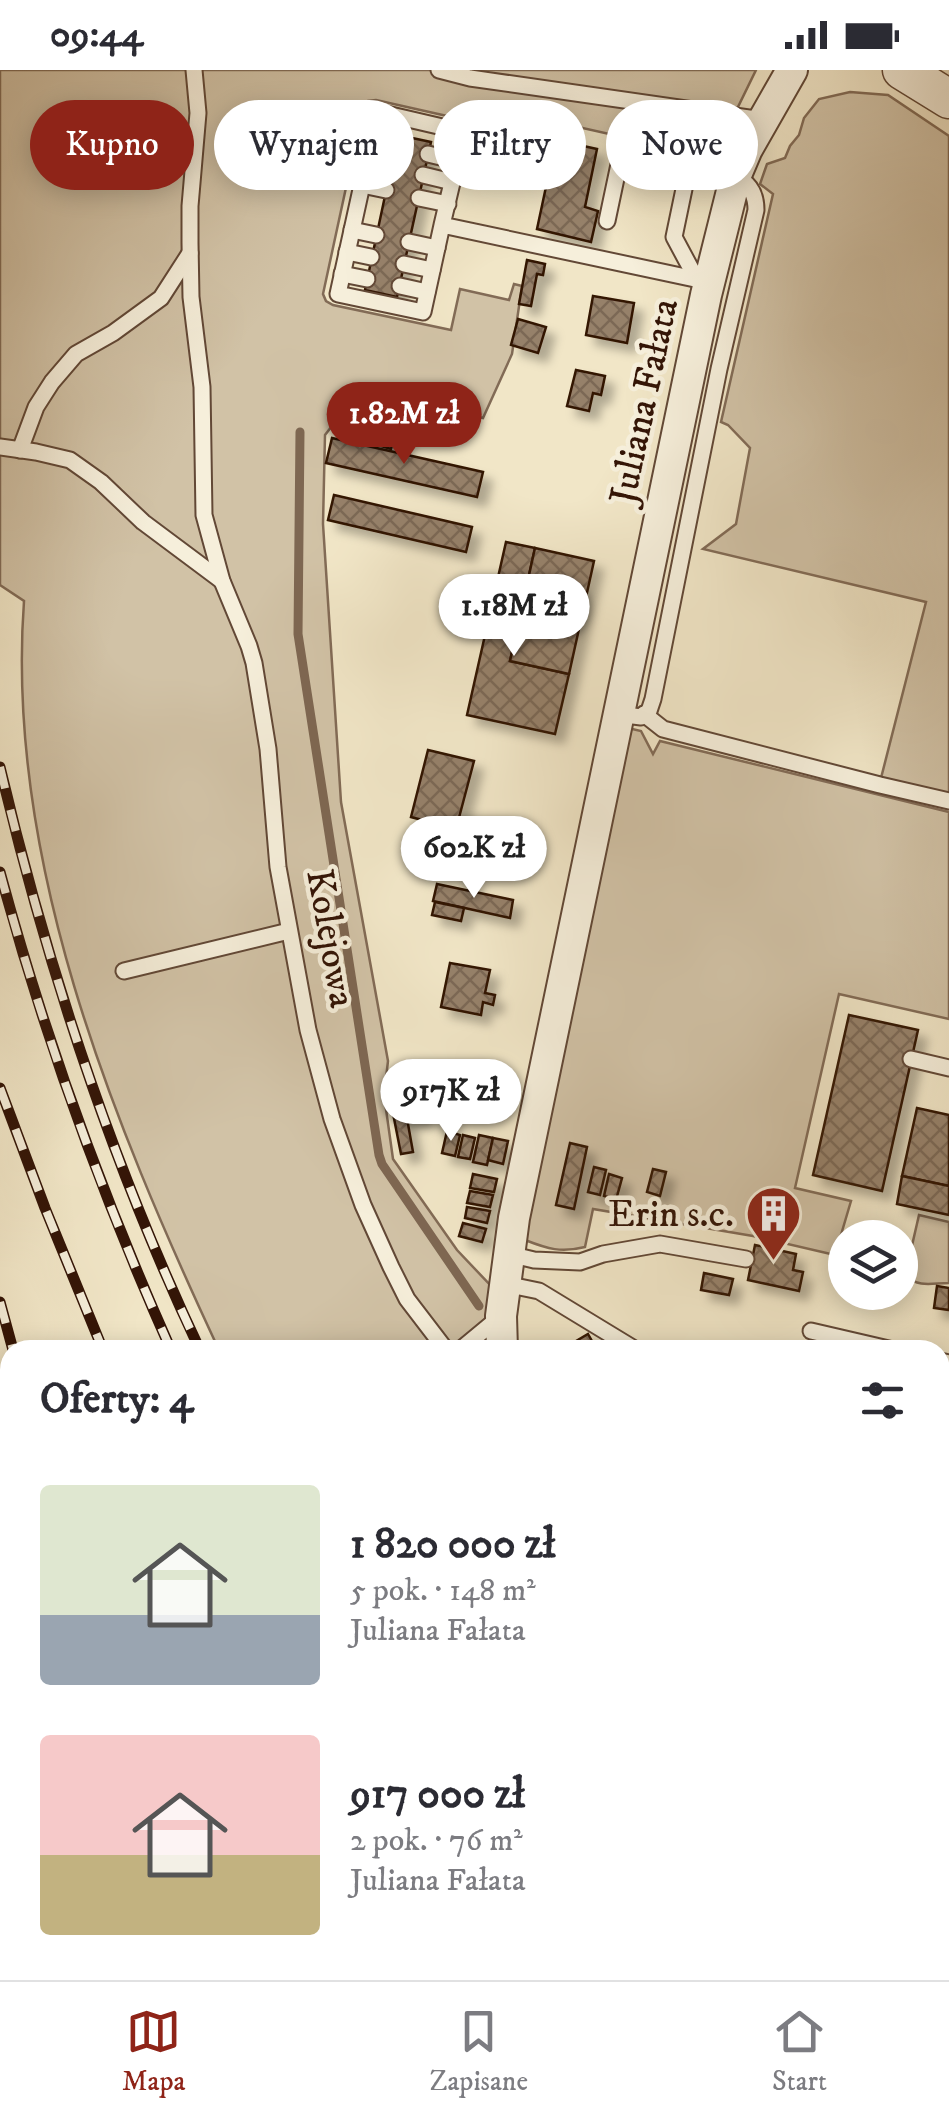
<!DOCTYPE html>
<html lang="pl">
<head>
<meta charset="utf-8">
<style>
	:root { --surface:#fff; --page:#f7f7f7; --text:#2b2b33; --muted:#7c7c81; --line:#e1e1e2; --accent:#8f2418 }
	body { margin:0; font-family:"IM FELL DW Pica",serif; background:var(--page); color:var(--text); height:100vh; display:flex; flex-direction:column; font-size:38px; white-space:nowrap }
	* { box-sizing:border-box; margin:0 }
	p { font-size:32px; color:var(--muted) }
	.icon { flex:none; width:55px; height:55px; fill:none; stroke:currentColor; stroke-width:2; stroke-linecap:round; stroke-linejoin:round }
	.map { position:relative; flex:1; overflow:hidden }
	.sheet { position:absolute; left:0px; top:1270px; width:950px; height:640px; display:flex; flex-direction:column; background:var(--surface); border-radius:30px 30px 0 0; box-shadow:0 5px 25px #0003 }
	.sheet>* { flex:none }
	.guide { position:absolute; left:30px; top:30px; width:890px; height:90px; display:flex; gap:20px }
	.tools { position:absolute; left:828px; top:1150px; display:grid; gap:20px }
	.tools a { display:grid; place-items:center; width:90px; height:90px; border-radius:50%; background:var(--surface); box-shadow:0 5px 25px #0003; font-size:50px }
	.price { position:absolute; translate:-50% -85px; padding:0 22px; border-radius:35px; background:#fff; color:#222; font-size:32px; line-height:65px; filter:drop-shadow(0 2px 5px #0008) }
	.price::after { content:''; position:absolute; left:50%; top:60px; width:30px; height:22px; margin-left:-15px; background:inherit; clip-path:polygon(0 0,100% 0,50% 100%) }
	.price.active { background:var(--accent); color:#fff }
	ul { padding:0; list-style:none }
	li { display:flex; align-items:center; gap:30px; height:250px; padding:0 40px }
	li span { display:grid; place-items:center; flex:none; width:280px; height:200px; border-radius:10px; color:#555 }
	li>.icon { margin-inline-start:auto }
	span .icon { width:120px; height:120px; fill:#fffc; stroke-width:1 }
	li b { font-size:42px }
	h2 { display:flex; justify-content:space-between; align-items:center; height:120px; padding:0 40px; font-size:42px }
	.pill { padding:0 35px; border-radius:45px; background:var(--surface); box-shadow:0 5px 25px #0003; font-size:35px; line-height:90px }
	.pill.active { background:var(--accent); color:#fff }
	.status { display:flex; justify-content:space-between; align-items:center; height:70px; padding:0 50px; background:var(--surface); direction:ltr }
	.status svg { height:28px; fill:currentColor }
	.tab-bar { display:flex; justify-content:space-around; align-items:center; height:140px; border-top:2px solid var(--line); background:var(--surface); font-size:28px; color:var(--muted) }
	.tab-bar a { display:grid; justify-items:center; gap:5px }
	.tab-bar .active { color:var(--accent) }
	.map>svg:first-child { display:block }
</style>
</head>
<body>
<div class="status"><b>09:44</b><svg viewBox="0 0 49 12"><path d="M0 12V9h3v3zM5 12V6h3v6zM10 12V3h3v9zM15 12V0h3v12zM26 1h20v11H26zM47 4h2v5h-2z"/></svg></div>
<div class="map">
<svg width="949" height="1910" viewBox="0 0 949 1910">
	<defs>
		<pattern id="building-cross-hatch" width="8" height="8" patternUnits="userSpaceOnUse" patternTransform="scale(2.5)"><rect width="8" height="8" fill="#96816a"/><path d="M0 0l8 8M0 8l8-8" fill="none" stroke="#7b6855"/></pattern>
		<filter id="shadow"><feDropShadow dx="9" dy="9" stdDeviation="5" flood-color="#0004"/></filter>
	</defs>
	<rect width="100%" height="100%" fill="#f1e6c7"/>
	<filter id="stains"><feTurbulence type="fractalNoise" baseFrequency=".002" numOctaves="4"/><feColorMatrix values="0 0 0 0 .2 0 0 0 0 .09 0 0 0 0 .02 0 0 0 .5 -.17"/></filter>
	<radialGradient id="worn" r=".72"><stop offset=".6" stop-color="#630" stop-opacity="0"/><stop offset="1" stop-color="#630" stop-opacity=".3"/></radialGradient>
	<g fill="#d1c2a6" stroke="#826b56" stroke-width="2.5">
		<path d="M0,0H756L716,82L685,81L489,37L481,66L477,65L476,58L469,51L376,30L368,31L363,39L323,224L326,231L333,235L451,260L460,219L509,230L514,214L522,216L512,284L483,348L360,320L325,365L323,454L341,732L388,991L384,1025L393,1089L457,1180L492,1217L488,1280H219C112,1051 5,789 24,531L0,515Z"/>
		<path d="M850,22L888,25L949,66V725L880,712L926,532L703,479L736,454L750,378L728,355L721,352L773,124L760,114L767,94L785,88L790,76L799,65L804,48L819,29Z"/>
		<path d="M628,658L641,661L653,684L660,671L949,742V949L839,924L795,1118L851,1131L835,1185L753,1166L593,1139L585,1177C561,1183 548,1179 525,1170L526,1151Z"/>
		<path d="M919,1145L949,1152V1213C932,1213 920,1218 905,1206Z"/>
		<path d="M599,1900H863L870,1910H607Z"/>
	</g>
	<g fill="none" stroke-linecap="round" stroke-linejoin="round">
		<g stroke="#7e6752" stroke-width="9">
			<path d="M300,362L298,564L379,1085L382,1094L479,1236"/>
			<path d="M922,1900L929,1910"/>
		</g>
	</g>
	<g fill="url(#building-cross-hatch)" stroke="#331406" stroke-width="2.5" filter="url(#shadow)">
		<path d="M398,65L431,72L397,227L365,220Z"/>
		<path d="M556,70L597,79L585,137L598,141L591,172L537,159Z"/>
		<path d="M527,190L545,194L543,205L537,204L531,236L519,234Z"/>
		<path d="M593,226L634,233L627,273L586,265Z"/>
		<path d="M518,249L546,257L538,283L511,275Z"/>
		<path d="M576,300L605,306L601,325L593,323L589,341L567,336Z"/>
		<path d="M363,320L404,332L401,341L409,344L406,355L398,353L391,379L350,367Z"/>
		<path d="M332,368L483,402L477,427L326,393Z"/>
		<path d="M334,425L472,457L466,482L328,450Z"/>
		<path d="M506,472L535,478L510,591L569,604L555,664L467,645Z"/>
		<path d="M535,478L594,491L569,604L510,591Z"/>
		<path d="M428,680L474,691L456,759L411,747Z"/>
		<path d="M494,763L521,769L517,785L490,780Z"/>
		<path d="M437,814L513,830L510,848L433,831Z"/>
		<path d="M435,832L464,838L461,851L432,845Z"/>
		<path d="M450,893L490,900L485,923L495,925L493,935L483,932L481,945L441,937Z"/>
		<path d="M849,945L918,960L882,1121L813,1105Z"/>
		<path d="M427,999L442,1002L437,1026L422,1023Z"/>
		<path d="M445,1003L459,1006L452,1029L439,1026Z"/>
		<path d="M419,1021L423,1047L411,1049L406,1024Z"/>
		<path d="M403,1026L413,1082L401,1084L390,1028Z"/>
		<path d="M917,1038L949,1045V1116L902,1106Z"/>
		<path d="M447,1061L460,1065L455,1086L442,1083Z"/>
		<path d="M463,1065L475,1068L470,1089L458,1087Z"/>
		<path d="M479,1065L493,1068L487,1095L473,1092Z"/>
		<path d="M493,1068L508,1071L503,1094L488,1090Z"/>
		<path d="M570,1073L587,1077L574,1139L556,1135Z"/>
		<path d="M594,1097L606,1100L600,1125L588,1122Z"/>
		<path d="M653,1099L666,1102L660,1126L647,1122Z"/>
		<path d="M473,1104L497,1109L494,1122L470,1118Z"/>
		<path d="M609,1104L622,1108L616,1130L604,1126Z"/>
		<path d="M902,1106L949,1116V1145L897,1134Z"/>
		<path d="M470,1121L493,1125L490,1137L467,1133Z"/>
		<path d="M467,1137L490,1141L487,1153L465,1148Z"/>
		<path d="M463,1153L486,1159L482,1172L459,1166Z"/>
		<path d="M755,1175L796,1184L793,1200L803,1202L799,1221L748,1210Z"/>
		<path d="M704,1203L733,1209L729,1225L701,1220Z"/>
		<path d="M937,1216L949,1218V1240L934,1238Z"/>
		<path d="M588,1264L597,1280H561Z"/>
		<path d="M940,1338L949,1340V1384L940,1382Z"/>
		<path d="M940,1382L949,1384V1428L940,1426Z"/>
	</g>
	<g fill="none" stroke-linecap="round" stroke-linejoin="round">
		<defs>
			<g id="service">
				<path d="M194,0L198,43L190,136V173L191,227L202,317L204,445L222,511L249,576L254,593L268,679L278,797L308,960L332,1049L363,1135L391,1197L407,1229L446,1280"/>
				<path d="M439,0L470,8L764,50"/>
				<path d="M371,72L396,77"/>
				<path d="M428,84L457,91"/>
				<path d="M367,93L391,98"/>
				<path d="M423,105L452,112"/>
				<path d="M362,115L386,120"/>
				<path d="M419,128L448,134"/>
				<path d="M607,151L622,80L689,95"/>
				<path d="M442,155L423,242L338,224L378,42L464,62L442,155L709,212"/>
				<path d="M352,160L376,165"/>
				<path d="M409,172L437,178"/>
				<path d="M347,182L371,187"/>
				<path d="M404,194L432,200"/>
				<path d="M342,204L367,209"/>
				<path d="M400,216L427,222"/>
				<path d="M0,377L36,382L70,390L101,412L143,452L222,511"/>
				<path d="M20,380L36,337L52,312L76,284L113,263L161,228L190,183"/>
				<path d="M618,644L641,647L649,641L653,629L719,299L756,140C756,101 719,102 689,95L674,167L697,210"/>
				<path d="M644,644L663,659L880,715L949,731"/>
				<path d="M124,901L289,861"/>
				<path d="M911,989L949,998"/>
				<path d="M509,1184L534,1190L580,1192L603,1184L660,1174L746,1189"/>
				<path d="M505,1214L539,1221L636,1280"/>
				<path d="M811,1261L893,1280"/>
				<path d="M460,1280L501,1246"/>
				<path d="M940,1291L949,1293"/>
				<path d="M940,1459L949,1460"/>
				<path d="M940,1634L949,1636"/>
				<path d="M240,1900L245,1910"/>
				<path d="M420,1900L427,1910"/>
			</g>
			<g id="minor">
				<path d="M502,1280L501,1246L514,1148L706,225L736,105L747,79L792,0"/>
				<path d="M878,1900L885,1910"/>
			</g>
			<path id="tertiary" d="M902,0L949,29"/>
		</defs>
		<use href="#service" stroke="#624836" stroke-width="19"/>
		<use href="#minor" stroke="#624836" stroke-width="34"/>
		<use href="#tertiary" stroke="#624836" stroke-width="41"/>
		<use href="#service" stroke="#f6efdb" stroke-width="15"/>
		<use href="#minor" stroke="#f6efdb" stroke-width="30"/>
		<use href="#tertiary" stroke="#f6efdb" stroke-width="38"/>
		<defs>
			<g id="rail">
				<path d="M0,697C47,897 112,1094 200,1280"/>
				<path d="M0,802C44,966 102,1125 171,1280"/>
				<path d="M0,1018L45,1138L103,1280"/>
				<path d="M0,1232L13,1280"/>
				<path d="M279,1900L284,1910"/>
				<path d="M471,1900L479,1910"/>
				<path d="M549,1900L557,1910"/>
				<path d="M582,1900L589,1910"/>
			</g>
		</defs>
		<use href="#rail" stroke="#331406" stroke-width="11"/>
		<use href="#rail" stroke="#f6efdb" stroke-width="8" stroke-dasharray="22" stroke-linecap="butt"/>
	</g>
	<defs>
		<symbol id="building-pin" viewBox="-11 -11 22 30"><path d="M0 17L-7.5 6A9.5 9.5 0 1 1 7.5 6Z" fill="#8f2418" stroke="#f6efdb"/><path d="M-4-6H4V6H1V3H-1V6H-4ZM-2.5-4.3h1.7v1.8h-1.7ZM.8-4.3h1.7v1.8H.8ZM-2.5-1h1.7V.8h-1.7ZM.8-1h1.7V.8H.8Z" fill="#fff"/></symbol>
	</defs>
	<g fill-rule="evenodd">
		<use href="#building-pin" x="742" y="1112" width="63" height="86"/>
	</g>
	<g text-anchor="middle" stroke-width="9" stroke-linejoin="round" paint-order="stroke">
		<g font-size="38" fill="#331406" stroke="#f6efdb">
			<text transform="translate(643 331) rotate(-78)" y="13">Juliana Fałata</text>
			<text transform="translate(332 868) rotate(80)" y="13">Kolejowa</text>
		</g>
		<g font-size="38" fill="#331406" stroke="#f6efdb" text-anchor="end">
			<text x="734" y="1156">Erin s.c.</text>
		</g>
	</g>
	<rect width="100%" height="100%" filter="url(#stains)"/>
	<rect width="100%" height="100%" fill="url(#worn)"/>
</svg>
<div class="tools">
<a><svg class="icon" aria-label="layers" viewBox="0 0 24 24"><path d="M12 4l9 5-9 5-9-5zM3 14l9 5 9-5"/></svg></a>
</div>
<b class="price active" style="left:404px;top:397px">1.82M zł</b>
<b class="price" style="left:514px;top:589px">1.18M zł</b>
<b class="price" style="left:474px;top:831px">602K zł</b>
<b class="price" style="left:451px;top:1074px">917K zł</b>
<div class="guide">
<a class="pill active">Kupno</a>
<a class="pill">Wynajem</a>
<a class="pill">Filtry</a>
<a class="pill">Nowe</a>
</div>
<section class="sheet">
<h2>Oferty: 4<svg class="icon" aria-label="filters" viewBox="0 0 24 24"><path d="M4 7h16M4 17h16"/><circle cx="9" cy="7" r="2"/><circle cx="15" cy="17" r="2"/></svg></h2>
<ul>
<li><span style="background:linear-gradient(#dfe7d0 65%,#9aa5b1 0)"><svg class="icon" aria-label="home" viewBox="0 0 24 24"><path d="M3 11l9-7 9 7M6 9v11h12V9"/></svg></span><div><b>1 820 000 zł</b><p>5 pok. · 148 m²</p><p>Juliana Fałata</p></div></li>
<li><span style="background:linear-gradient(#f6c9c9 60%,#c2b280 0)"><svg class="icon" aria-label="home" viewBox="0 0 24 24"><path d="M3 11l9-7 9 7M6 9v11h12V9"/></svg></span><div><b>917 000 zł</b><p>2 pok. · 76 m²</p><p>Juliana Fałata</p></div></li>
</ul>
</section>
</div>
<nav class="tab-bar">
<a class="active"><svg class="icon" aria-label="map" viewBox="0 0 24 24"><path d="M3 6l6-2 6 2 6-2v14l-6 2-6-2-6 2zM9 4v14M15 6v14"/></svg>Mapa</a>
<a><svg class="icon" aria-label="saved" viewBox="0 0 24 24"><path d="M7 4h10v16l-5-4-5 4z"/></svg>Zapisane</a>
<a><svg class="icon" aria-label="home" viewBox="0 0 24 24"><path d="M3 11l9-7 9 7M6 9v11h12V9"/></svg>Start</a>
</nav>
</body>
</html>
